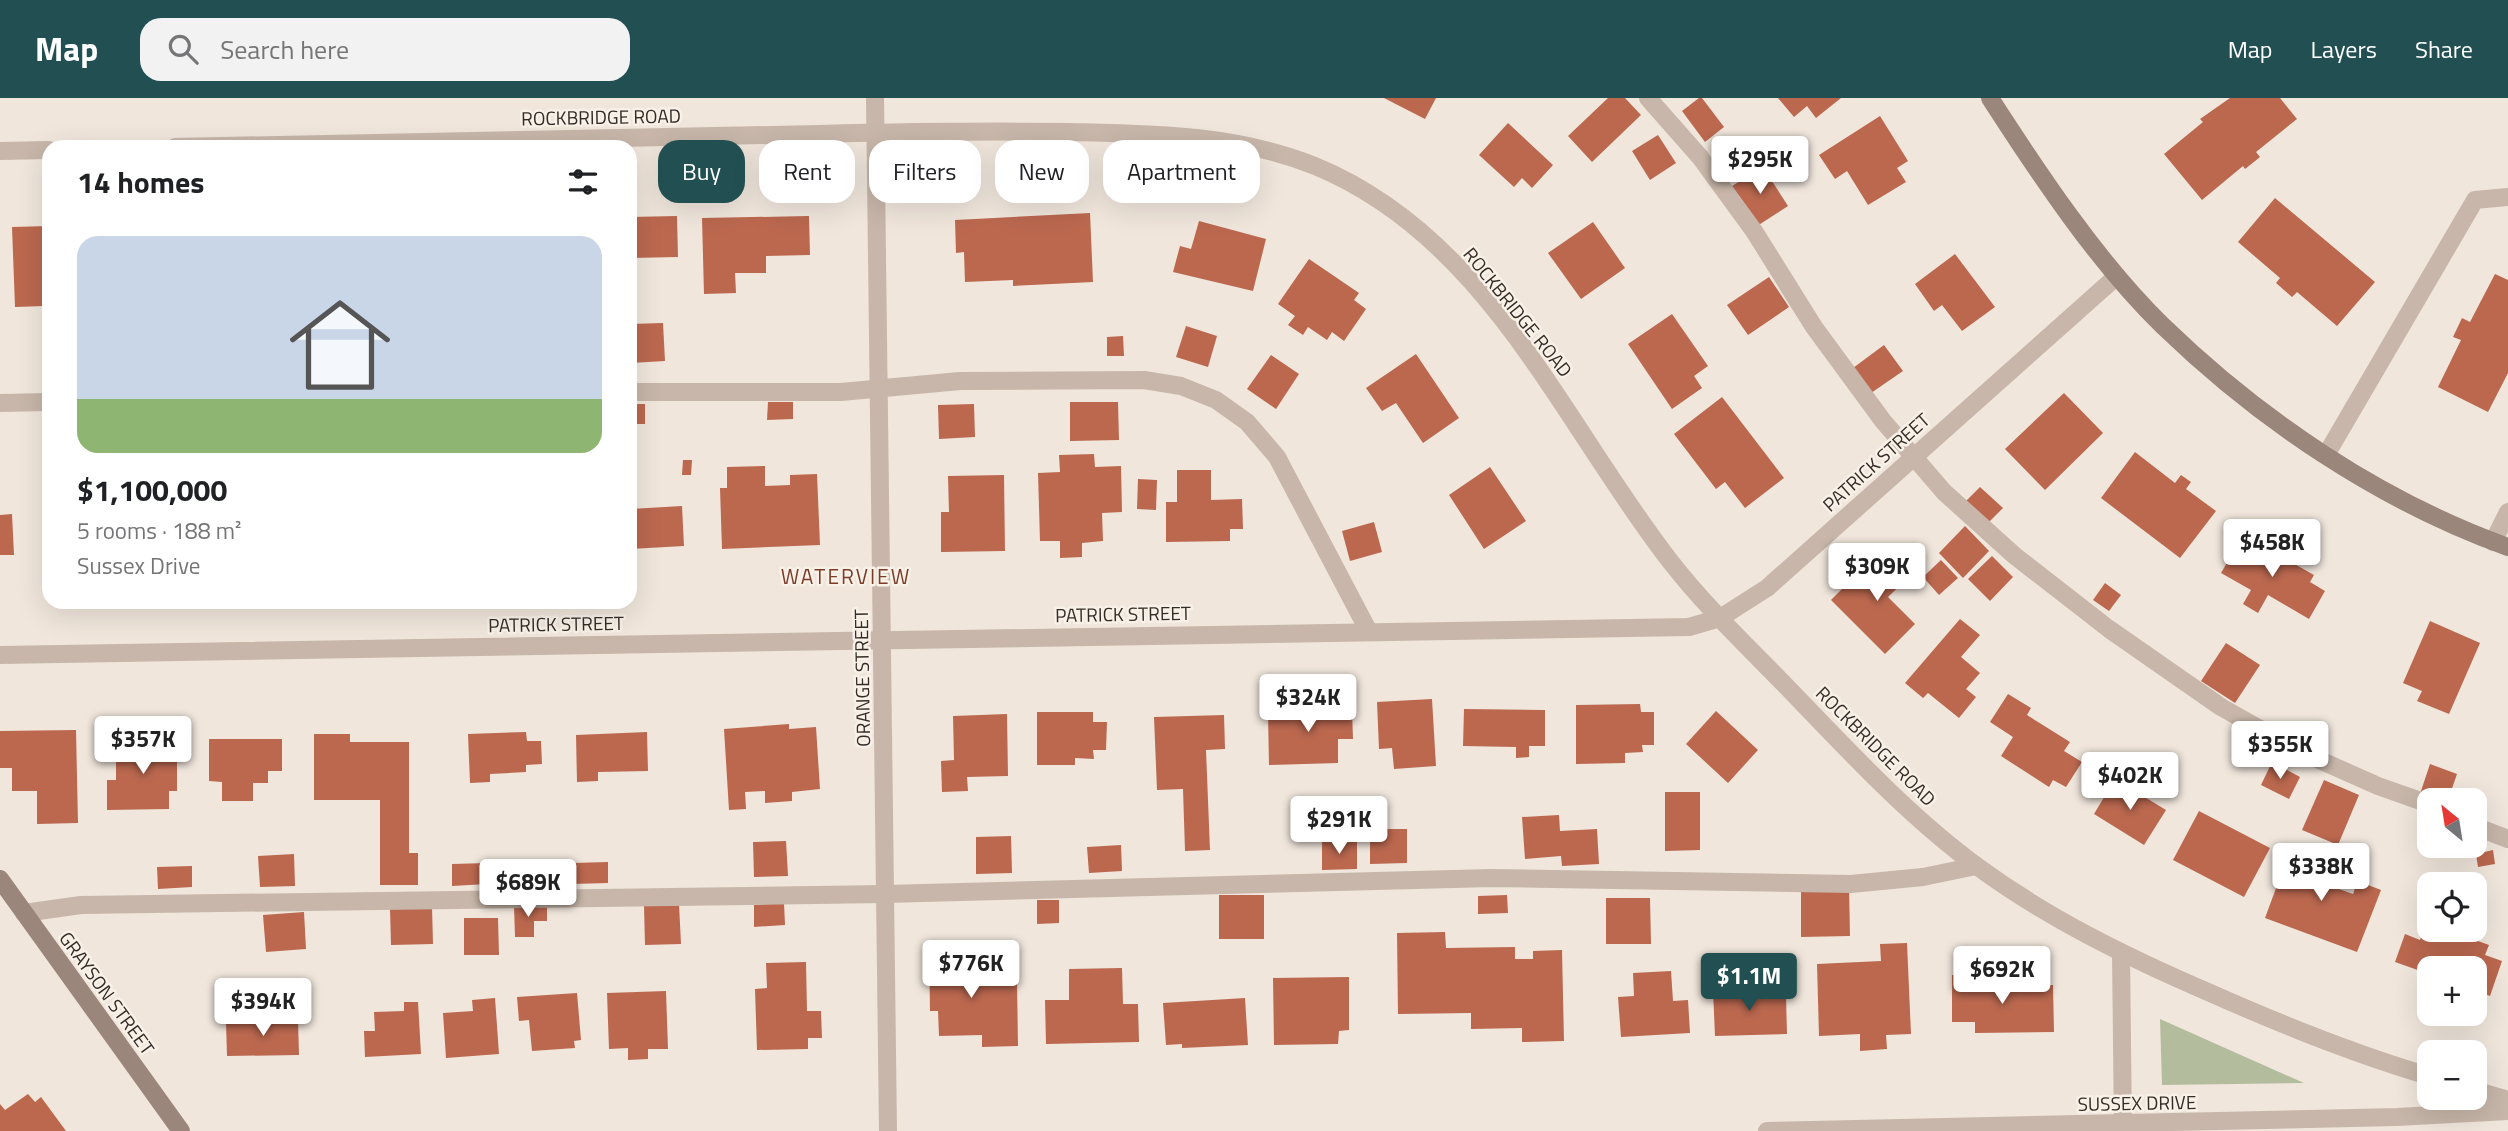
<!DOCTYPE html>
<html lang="en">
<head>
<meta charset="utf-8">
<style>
	:root { --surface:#fff; --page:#f2f2f2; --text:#202124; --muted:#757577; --line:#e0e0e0; --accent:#225052 }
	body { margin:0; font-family:"Titillium Web",sans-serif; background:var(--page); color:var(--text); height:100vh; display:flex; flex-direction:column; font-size:26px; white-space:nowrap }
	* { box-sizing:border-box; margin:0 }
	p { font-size:23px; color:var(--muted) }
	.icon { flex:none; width:38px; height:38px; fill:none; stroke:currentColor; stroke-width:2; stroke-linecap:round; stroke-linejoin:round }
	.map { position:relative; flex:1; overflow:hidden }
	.details { position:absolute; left:42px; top:42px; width:595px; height:469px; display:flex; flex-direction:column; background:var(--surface); border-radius:21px; box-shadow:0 7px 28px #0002 }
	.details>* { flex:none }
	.top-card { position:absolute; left:658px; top:42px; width:665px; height:63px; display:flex; gap:14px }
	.needle { width:46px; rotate:330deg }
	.controls { position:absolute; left:2417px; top:690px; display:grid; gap:14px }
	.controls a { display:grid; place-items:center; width:70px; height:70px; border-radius:14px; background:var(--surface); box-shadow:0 7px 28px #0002; font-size:35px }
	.price { position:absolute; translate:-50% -60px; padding:0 16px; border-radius:7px; background:#fff; color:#222; font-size:23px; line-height:46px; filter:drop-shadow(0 2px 4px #0008) }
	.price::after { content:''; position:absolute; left:50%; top:42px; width:21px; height:16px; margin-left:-10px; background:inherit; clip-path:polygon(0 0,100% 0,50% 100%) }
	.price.current { background:var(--accent); color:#fff }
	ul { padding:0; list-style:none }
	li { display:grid; align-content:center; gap:14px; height:371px; padding:0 35px }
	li+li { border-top:2px solid var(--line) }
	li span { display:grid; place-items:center; height:217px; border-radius:21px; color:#555 }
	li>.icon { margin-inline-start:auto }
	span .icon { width:126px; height:126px; fill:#fffc; stroke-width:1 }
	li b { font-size:30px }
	h2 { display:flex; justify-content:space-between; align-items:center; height:84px; padding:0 35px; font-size:30px }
	.tag { padding:0 24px; border-radius:21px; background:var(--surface); box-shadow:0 7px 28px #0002; font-size:24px; line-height:63px }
	.tag.current { background:var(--accent); color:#fff }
	header { display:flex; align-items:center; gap:42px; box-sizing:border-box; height:98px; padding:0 35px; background:var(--accent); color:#fff }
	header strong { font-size:33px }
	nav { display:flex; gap:38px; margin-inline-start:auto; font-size:24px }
	.search { width:490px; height:63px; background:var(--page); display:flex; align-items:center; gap:18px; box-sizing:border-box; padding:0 24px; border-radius:21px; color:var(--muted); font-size:26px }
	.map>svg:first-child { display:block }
</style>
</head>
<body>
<header>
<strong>Map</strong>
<div class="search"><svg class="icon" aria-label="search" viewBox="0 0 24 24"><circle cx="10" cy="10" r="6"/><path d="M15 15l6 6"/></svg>Search here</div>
<nav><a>Map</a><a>Layers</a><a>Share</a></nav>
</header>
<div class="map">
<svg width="2508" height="1033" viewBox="0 0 2508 1033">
	<rect width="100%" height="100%" fill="#f0e6dc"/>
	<path fill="#b3bd9e" d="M2160,921L2304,985L2162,987Z"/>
	<g fill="#bb684f">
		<path d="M1384,0H1436L1425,21Z"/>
		<path d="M1608,0H1625L1641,17L1592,64L1568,38Z"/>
		<path d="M1699,0H1702L1724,29L1705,44L1682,13Z"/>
		<path d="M1778,0H1841L1816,20L1807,8L1794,19Z"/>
		<path d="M2230,0H2280L2297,21L2256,54L2260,59L2245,71L2243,68L2202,102L2164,56L2203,24L2200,21Z"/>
		<path d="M1880,18L1908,63L1897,70L1906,84L1868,107L1847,73L1835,81L1819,57Z"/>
		<path d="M1508,25L1553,67L1532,90L1522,80L1514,89L1479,57Z"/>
		<path d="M1658,37L1676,65L1650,82L1632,53Z"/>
		<path d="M1763,69L1788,108L1757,128L1732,88Z"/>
		<path d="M2275,100L2375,184L2337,228L2297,194L2292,199L2276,185L2280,180L2238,144Z"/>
		<path d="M1090,115L1093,184L1013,188V182L965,184L964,154L956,155L955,122Z"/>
		<path d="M677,118L678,159L630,160V119Z"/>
		<path d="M809,118L810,157L766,158V175H735L736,195L704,196L702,120Z"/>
		<path d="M1199,123L1266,141L1253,193L1173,174L1180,148L1191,151Z"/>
		<path d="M1593,124L1625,170L1581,201L1548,155Z"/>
		<path d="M49,128V198H44V208L15,209L12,129Z"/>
		<path d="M1955,156L1995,209L1962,233L1942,207L1934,213L1915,186Z"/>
		<path d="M1309,161L1359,195L1354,202L1366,211L1344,243L1332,234L1327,242L1308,229L1303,237L1288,227L1295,218L1278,206Z"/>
		<path d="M2495,176L2508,182V275L2488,314L2438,289L2461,242L2453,239L2462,220L2470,224Z"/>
		<path d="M1769,179L1789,209L1748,237L1727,207Z"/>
		<path d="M1672,216L1708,268L1694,278L1702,290L1672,311L1628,246Z"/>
		<path d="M663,225L665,263L631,265L630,226Z"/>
		<path d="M1186,228L1217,238L1208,269L1176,259Z"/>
		<path d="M1123,238L1124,258H1107V239Z"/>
		<path d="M1884,247L1903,273L1871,295L1853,270Z"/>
		<path d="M1416,256L1459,320L1423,345L1396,305L1382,313L1366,290Z"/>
		<path d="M1271,257L1299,276L1276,311L1247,291Z"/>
		<path d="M2064,295L2103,335L2045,392L2005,351Z"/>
		<path d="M1722,299L1784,380L1745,410L1725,384L1716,391L1674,336Z"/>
		<path d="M768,304H793V321L767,322Z"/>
		<path d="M1070,304H1118L1119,342L1070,343Z"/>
		<rect x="630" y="306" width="15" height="20"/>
		<path d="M974,306L975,339L939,341L938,307Z"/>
		<path d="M2135,354L2175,385L2181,377L2191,384L2186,391L2216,413L2180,460L2101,400Z"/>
		<path d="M1094,356L1095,369L1121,368L1122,414L1102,415L1103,443L1082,445V459L1060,460V443H1040L1038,375L1060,374L1059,357Z"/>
		<path d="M683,362H692L691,377H682Z"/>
		<path d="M765,368V388L790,387V377L817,376L820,447L722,451L720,390H727V369Z"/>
		<path d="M1490,369L1526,423L1484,451L1449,397Z"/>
		<path d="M1177,372H1211V402L1242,401L1243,431H1230V443L1166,444V404H1177Z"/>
		<path d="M1004,377L1005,453L941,454V414H949L948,378Z"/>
		<path d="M1138,381L1157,382L1156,412L1137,411Z"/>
		<path d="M1980,389L2003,410L1988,425L1966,403Z"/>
		<path d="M682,408L684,448L630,451V411Z"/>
		<path d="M12,416L14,457H0V417Z"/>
		<path d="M1374,424L1382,454L1350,463L1342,433Z"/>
		<path d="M1965,428L1989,453L1963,480L1939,455Z"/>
		<path d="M2243,437L2314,477L2310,484L2325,493L2309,521L2268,497L2258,515L2243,506L2251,492L2221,475Z"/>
		<path d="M1889,454L1911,477L1888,499L1915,526L1885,556L1831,502L1863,470L1868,475Z"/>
		<path d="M1992,458L2013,479L1990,503L1968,481Z"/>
		<path d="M1941,462L1958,480L1939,497L1923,479Z"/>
		<path d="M2105,485L2121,497L2109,513L2093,502Z"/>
		<path d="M1960,521L1980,537L1961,559L1980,575L1966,591L1976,599L1959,620L1928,595L1923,600L1905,585Z"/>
		<path d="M2430,523L2480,545L2449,616L2417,603L2422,593L2403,585Z"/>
		<path d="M2226,545L2260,567L2235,605L2201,583Z"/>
		<path d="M2008,596L2031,610L2027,617L2070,644L2064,653L2082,664L2066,689L2053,682L2049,689L2001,658L2013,639L1990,624Z"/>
		<path d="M1432,601L1436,668L1394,671L1392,650L1379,651L1377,604Z"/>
		<path d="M1298,602H1322L1323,613L1352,612L1353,641H1338V665L1269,667L1268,615L1298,614Z"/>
		<path d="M1640,606L1641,614H1654V647H1642L1643,654L1625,655V665L1576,666V607Z"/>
		<path d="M1464,611L1545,612V648H1529V659L1516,660V649L1463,648Z"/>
		<path d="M1716,613L1758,652L1728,685L1686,646Z"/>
		<path d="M1037,614H1093V624H1107L1106,652H1093L1094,661L1075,660V667H1037Z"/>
		<path d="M1007,616L1008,678L967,679L968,693L942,694L941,663L954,662L953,618Z"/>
		<path d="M1224,617L1225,651L1206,652L1210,752L1185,753L1183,691L1157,692L1154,619Z"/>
		<path d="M789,626V631L816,629L820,691L792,694V703L765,705V693L745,694L746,711L729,712L724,631Z"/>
		<path d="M76,632L78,725L37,726V693H12V670H0V633Z"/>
		<path d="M526,634L527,643H541L542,666L526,667V674L490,676V684L470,685L468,636Z"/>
		<path d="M647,634L648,673L598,674V683L577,684L576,637Z"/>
		<path d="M314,636H350V644H409V755H418V787H380V702H314Z"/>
		<path d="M209,641H282V673H268V685H253V703H222V684L209,683Z"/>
		<path d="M116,643H177V693H169V711L107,712V682H116Z"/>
		<path d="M2272,664L2300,679L2289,701L2261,687Z"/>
		<path d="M2430,666L2457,676L2448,702L2420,696Z"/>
		<path d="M2115,681L2166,712L2144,747L2094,716Z"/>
		<path d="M2324,682L2359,697L2338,747L2302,732Z"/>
		<path d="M1665,694H1700V752L1665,753Z"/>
		<path d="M2199,713L2270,750L2244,799L2173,762Z"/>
		<path d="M1559,717L1560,733L1597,731L1599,766L1562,768L1561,758L1525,761L1522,719Z"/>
		<path d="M1370,731H1407V765L1370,766Z"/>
		<path d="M1011,738L1012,775L976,776V739Z"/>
		<path d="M786,743L788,778L754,779L753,744Z"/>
		<path d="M1322,744H1357V771L1322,772Z"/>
		<path d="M1121,747L1122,773L1089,775L1087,749Z"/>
		<path d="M2292,747L2325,759L2316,783L2353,796L2358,783L2381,792L2357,854L2265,820Z"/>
		<path d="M2493,752L2495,766L2478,769L2476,756Z"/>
		<path d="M294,756L295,788L260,789L258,758Z"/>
		<path d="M608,764V785L572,786V765Z"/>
		<path d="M487,765V786L452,788V766Z"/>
		<path d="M192,768V789L158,791L157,769Z"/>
		<path d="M1849,788L1850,838L1801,839V789Z"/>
		<rect x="1219" y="797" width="45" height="44"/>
		<path d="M1507,797L1508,815L1478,816V798Z"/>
		<path d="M1606,800H1650L1651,846H1606Z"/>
		<path d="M1037,802H1059V825L1037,826Z"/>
		<path d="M784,805L785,827L754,829V807Z"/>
		<path d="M547,806V823H534V839H515L514,807Z"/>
		<path d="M679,806L681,846L645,847L644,808Z"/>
		<path d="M432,809L433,846L391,847L390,810Z"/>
		<path d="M304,814L306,851L266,854L263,817Z"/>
		<path d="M464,820H498L499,857H464Z"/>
		<path d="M2426,825L2429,831H2445L2489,847L2485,857L2502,863L2490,898L2474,892V870H2429V876L2395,864L2405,836L2420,842Z"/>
		<path d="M1445,834L1446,850L1515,849V861H1533V853L1562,852L1564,943L1522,944V930L1471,931V915L1398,916L1397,835Z"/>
		<path d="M959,845V869L982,868V884H1017L1018,948L982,949V937L939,938L938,913H930L929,846Z"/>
		<path d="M1907,845L1911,936L1886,937L1887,951L1860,953V936L1819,938L1817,866L1881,863L1880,846Z"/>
		<path d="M806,864L807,913H821L822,940H808V951L757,952L755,891L767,890L766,865Z"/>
		<path d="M1122,870L1123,906H1138L1139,944L1046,946L1045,902H1069V871Z"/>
		<path d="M1671,873L1673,903L1688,902L1690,935L1621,939L1618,899L1634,898L1633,875Z"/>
		<path d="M1979,876V888L2053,887L2054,934L1975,935V924H1952V877Z"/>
		<path d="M1349,879V932L1339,933L1338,946L1274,947L1273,880Z"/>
		<path d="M1769,890V899L1786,898L1787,936L1715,938L1713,892Z"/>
		<path d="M666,893L668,951H648V961L628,962V950L609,951L607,895Z"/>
		<path d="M577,895L581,942L574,943L575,950L532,953L529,922L519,923L517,899Z"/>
		<path d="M495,900L499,956L446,960L443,915L473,913L472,902Z"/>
		<path d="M1245,900L1248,947L1182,950V946L1166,947L1163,905Z"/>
		<path d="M404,904H418L421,956L365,959L364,933H375L374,914L404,913Z"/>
		<path d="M298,922L299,957L227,958L226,924Z"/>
		<path d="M28,996L35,1004L41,999L66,1033H0V1006L5,1012Z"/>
	</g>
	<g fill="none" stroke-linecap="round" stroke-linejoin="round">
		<g stroke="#c7b6a9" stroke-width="18">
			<path d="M1648,0L1700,59L1754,133L1814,229L1883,323L1944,394L2015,458L2109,531L2221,609L2297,652L2378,688L2429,706"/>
			<path d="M630,294H841L960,283L1144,282L1181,288L1216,302L1247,324L1277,359L1369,534"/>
			<path d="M0,305L49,304"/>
			<path d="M2326,357L2475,102L2508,99"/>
			<path d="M2493,444L2508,414"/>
			<path d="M2474,728L2508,741"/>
			<path d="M24,815L81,807L885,796L1492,780L1851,786L1923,779L1976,768"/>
		</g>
		<g stroke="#c7b6a9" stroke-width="18">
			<path d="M875,0L888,1033"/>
			<path d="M175,49C390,45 604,40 819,36C903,34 986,33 1069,34C1154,36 1235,36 1315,68C1488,139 1562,324 1670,463C1705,508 1747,548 1786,588C1847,651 1907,717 1978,769C2049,821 2127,859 2208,894C2280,926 2354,956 2429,978"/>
			<path d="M0,53L49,52"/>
			<path d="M0,557L1689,529L1720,520L1767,490L2117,178"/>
			<path d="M2121,856L2123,1033"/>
			<path d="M2474,992L2508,1002"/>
			<path d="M1767,1033L2397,1019L2508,1013"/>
		</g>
		<g stroke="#9a867b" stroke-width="18">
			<path d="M1990,0C2039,76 2098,165 2163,228C2260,322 2380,403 2508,449"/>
			<path d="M0,781L181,1033"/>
		</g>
	</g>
	<g text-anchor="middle" stroke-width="5" stroke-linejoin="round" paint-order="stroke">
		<g font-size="19" fill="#352c28" stroke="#f8f1e8">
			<text transform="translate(601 19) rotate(-1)" y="7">ROCKBRIDGE ROAD</text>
			<text transform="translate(1518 214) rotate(51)" y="7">ROCKBRIDGE ROAD</text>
			<text transform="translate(1876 364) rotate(-42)" y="7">PATRICK STREET</text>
			<text transform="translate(1123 516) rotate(-1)" y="7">PATRICK STREET</text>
			<text transform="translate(556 526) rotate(-1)" y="7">PATRICK STREET</text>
			<text transform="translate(862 580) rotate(-91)" y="7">ORANGE STREET</text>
			<text transform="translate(1876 648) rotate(45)" y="7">ROCKBRIDGE ROAD</text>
			<text transform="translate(107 895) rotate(54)" y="7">GRAYSON STREET</text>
			<text transform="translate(2137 1005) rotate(-1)" y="7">SUSSEX DRIVE</text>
		</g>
		<g font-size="21" letter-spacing="2" fill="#7c3c29" stroke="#f8f1e8">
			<text x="846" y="486">WATERVIEW</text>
		</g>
	</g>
</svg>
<div class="controls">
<a><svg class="needle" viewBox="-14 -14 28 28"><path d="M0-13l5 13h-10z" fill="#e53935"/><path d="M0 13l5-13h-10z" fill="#757577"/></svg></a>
<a><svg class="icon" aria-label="locate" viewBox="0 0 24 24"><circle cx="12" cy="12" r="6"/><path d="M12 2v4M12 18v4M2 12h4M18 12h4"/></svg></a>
<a>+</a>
<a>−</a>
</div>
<b class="price" style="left:1760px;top:98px">$295K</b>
<b class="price" style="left:2272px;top:481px">$458K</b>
<b class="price" style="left:1877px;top:505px">$309K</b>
<b class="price" style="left:1308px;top:636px">$324K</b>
<b class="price" style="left:143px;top:678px">$357K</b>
<b class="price" style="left:2280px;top:683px">$355K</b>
<b class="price" style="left:2130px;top:714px">$402K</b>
<b class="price" style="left:1339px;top:758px">$291K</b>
<b class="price" style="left:2321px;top:805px">$338K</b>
<b class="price" style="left:528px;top:821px">$689K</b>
<b class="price" style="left:971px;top:902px">$776K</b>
<b class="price" style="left:2002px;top:908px">$692K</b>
<b class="price current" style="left:1749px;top:915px">$1.1M</b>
<b class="price" style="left:263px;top:940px">$394K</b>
<div class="top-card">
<a class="tag current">Buy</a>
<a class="tag">Rent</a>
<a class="tag">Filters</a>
<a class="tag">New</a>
<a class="tag">Apartment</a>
</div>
<section class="details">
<h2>14 homes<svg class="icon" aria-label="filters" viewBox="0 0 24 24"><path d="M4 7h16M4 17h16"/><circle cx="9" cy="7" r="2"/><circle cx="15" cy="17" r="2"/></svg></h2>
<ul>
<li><span style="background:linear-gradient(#c9d6e8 75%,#8fb573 0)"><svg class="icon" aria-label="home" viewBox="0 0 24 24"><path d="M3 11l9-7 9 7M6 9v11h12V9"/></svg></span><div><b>$1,100,000</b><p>5 rooms · 188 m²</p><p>Sussex Drive</p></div></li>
</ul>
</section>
</div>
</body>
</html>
